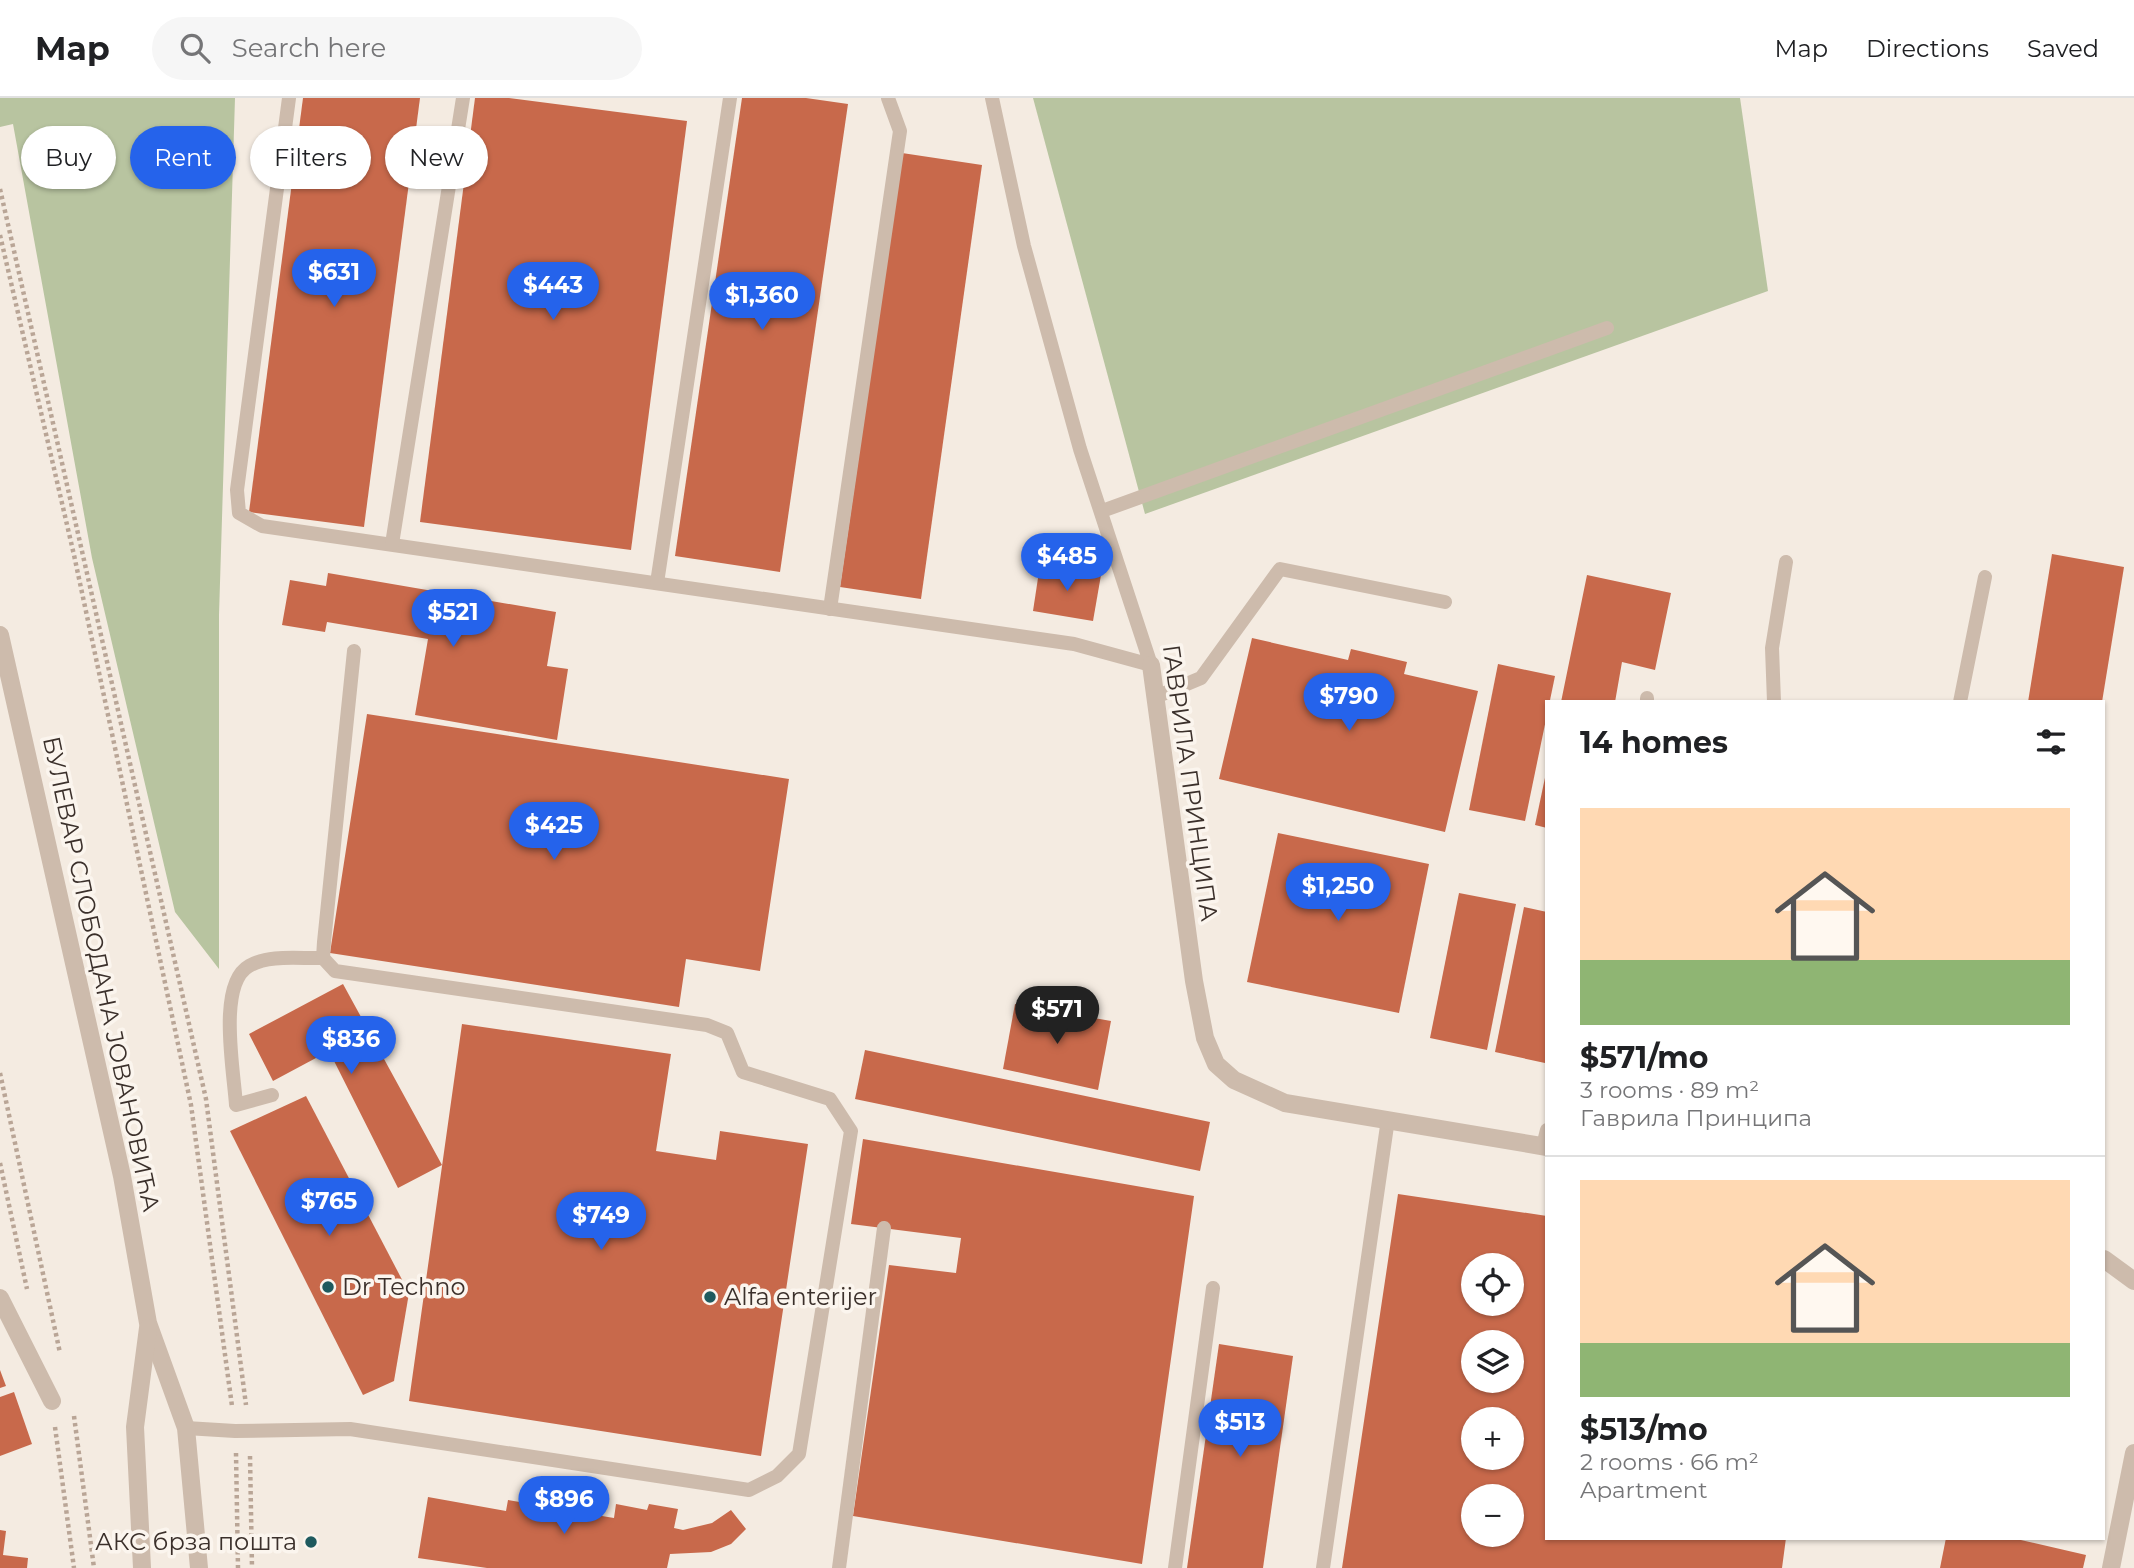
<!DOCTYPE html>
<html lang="en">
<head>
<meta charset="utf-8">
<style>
	:root { --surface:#fff; --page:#f6f6f6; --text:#202124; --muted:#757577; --line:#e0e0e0; --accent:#2563eb }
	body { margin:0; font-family:Montserrat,sans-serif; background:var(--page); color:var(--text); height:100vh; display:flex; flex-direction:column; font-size:26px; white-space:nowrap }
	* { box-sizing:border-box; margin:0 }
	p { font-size:23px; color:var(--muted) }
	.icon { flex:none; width:38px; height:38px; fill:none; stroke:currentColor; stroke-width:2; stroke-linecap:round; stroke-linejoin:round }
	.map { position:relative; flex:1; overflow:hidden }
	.details { position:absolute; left:1545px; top:602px; width:560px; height:840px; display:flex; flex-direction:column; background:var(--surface); border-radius:0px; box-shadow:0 2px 5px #0004 }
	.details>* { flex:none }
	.hud { position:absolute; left:21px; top:28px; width:665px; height:63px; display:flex; gap:14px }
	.fabs { position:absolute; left:1461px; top:1155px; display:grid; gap:14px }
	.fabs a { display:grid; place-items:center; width:63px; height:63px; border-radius:50%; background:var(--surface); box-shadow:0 2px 5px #0004; font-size:35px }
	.price { position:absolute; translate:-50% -60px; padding:0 16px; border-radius:24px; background:var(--accent); color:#fff; font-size:23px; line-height:46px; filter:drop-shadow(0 2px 4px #0008) }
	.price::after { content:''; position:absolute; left:50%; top:42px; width:21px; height:16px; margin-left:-10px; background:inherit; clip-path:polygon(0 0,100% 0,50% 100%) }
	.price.on { background:#222; color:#fff }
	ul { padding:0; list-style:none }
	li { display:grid; align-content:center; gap:14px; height:371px; padding:0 35px }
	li+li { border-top:2px solid var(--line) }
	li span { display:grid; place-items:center; height:217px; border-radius:0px; color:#555 }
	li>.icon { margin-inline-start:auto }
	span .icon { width:126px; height:126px; fill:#fffc; stroke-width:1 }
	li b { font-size:30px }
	h2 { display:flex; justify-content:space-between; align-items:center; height:84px; padding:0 35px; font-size:30px }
	.pill { padding:0 24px; border-radius:32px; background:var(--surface); box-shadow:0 2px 5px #0004; font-size:24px; line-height:63px }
	.pill.on { background:var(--accent); color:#fff }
	header { display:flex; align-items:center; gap:42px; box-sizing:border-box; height:98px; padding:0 35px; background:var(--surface); border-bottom:2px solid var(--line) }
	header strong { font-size:33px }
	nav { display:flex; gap:38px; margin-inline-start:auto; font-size:24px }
	.search { width:490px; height:63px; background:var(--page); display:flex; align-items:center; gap:18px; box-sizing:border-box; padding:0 24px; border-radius:38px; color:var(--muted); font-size:26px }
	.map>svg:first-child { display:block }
</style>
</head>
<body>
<header>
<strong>Map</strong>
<div class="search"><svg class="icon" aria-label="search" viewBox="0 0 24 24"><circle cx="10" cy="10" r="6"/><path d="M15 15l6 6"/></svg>Search here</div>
<nav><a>Map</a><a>Directions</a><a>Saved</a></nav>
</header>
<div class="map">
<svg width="2134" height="1470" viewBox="0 0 2134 1470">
	<rect width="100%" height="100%" fill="#f4ebe1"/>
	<g fill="#b8c4a0">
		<path d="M0,0H235L219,517V871L175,814L92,460L13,26L0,29Z"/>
		<path d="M1033,0H1740L1768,193L1145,416Z"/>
	</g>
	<g fill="#c8694b" fill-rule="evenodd">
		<path d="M303,0H420L364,429L249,414Z"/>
		<path d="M475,0H509L687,23L631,452L420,424Z"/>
		<path d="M742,0H806L848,6L780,474L675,458Z"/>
		<path d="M902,55L982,67L921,501L840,489Z"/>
		<path d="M2052,456L2124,469L2102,604H2028Z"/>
		<path d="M1040,467L1101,477L1093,523L1033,513Z"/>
		<path d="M328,475L556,514L547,568L568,571L557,642L415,617L428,541L327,524L325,534L282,527L290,482L326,488Z"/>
		<path d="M1587,477L1671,495L1655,572L1622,564L1615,604H1561Z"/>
		<path d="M1252,540L1348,562L1351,551L1407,564L1404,576L1478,593L1445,734L1219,681Z"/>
		<path d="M1498,566L1555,578L1525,723L1469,712Z"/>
		<path d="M367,616L789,681L760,873L686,861L679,909L330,855Z"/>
		<path d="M1546,675H1547V730L1535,727Z"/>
		<path d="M1278,735L1429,766L1399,915L1247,884Z"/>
		<path d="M1459,795L1516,806L1487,952L1430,940Z"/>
		<path d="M1524,809L1547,814L1545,965L1495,954Z"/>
		<path d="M343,886L442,1067L398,1090L329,953L273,983L249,936Z"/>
		<path d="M1015,906L1111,923L1098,992L1003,971Z"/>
		<path d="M462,926L671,956L656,1053L716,1062L720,1033L808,1046L761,1358L409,1303Z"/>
		<path d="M865,952L1210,1024L1200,1073L855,1001Z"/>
		<path d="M306,998L409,1195L394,1283L363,1297L230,1033Z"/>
		<path d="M863,1041L1194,1098L1142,1466L853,1418L889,1167L956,1175L961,1140L851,1126Z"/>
		<path d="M1398,1096L1547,1118V1440H1786L1782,1470H1342ZM1474,1167H1512V1206H1474ZM1474,1244H1512V1283H1474ZM1474,1321H1512V1360H1474ZM1474,1398H1512V1437H1474Z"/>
		<path d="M1219,1246L1293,1258L1263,1470H1187Z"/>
		<path d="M0,1272L6,1288L0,1290Z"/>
		<path d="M14,1294L32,1346L0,1358V1299Z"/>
		<path d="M533,1397L568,1403L566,1412L614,1420L616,1406L647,1412L649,1406L678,1411L674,1430L683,1432L712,1425L731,1412L746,1431L731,1446L711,1454L670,1456L667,1470H487L418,1460L428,1399L506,1413L508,1402L531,1406Z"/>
		<path d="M0,1432L6,1433L3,1457L28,1460L27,1470H0Z"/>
		<path d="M1946,1440H2012L2086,1457L2083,1470H1940Z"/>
	</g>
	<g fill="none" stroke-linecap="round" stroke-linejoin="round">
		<g stroke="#b9a596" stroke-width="4.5" stroke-dasharray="3.5 3.5" stroke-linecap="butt">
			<path d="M0,91L206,1001L246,1307"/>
			<path d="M0,137L74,457L191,1007L232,1308"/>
			<path d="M0,975L60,1255"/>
			<path d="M0,1065L27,1191"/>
			<path d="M74,1318L94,1470"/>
			<path d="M55,1329L74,1470"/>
			<path d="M236,1355L238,1470"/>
			<path d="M250,1358L252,1470"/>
		</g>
		<g stroke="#cdbbac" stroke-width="14">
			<path d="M289,0L237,392L239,415L262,428L1074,546L1151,567L1080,351L1024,148L992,0"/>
			<path d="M1102,413L1607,230"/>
			<path d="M392,446L463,0"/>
			<path d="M657,485L730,0"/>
			<path d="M830,511L900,33L888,0"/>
			<path d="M1158,598L1201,580L1280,471L1445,504"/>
			<path d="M1647,604V600"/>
			<path d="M1774,604L1772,550L1786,464"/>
			<path d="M1960,604L1985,479"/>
			<path d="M272,997L236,1007C234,974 217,886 249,868C269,856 301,861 323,860"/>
			<path d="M1543,1048L1547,1032"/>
			<path d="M186,1330L235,1333L350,1331L749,1392L777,1378L799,1356L851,1033L830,1001L743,974L727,935L707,927L335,873L323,860L324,844L354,553"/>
			<path d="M839,1470L884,1130"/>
			<path d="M1175,1470L1213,1190"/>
			<path d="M1323,1470L1388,1021"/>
		</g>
		<g stroke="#cdbbac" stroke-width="18">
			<path d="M1151,567L1194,883L1205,940L1216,966L1234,982L1285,1005L1547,1049"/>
			<path d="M2104,1161L2134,1183"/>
			<path d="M0,1200L52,1303"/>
			<path d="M2111,1470L2134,1355"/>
		</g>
		<g stroke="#cdbbac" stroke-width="18">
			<path d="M0,537L122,1078L148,1225L186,1330L199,1470"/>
			<path d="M142,1470L135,1329L148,1230"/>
		</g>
	</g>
	<g fill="#1f5a5e" stroke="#fbf5ee" stroke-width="2.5">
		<circle cx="328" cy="1189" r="7"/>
		<circle cx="710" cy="1199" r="7"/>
		<circle cx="311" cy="1444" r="7"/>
	</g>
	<g text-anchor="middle" stroke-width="7" stroke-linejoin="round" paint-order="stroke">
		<g font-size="24" fill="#3b302b" stroke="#fbf5ee">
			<text transform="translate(1190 685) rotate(82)" y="8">ГАВРИЛА ПРИНЦИПА</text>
			<text transform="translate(101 876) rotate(78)" y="8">БУЛЕВАР СЛОБОДАНА ЈОВАНОВИЋА</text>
		</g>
		<g font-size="24" fill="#3b302b" stroke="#fbf5ee" text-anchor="start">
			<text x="342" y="1197">Dr Techno</text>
			<text x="724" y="1207">Alfa enterijer</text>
			<text x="297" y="1452" text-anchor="end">АКС брза пошта</text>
		</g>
	</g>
</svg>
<div class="fabs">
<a><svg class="icon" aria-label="locate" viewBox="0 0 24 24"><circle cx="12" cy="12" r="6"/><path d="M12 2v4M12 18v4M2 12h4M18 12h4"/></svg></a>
<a><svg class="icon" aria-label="layers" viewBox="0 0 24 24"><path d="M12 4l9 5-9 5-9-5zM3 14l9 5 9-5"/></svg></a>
<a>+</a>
<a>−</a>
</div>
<b class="price" style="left:334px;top:211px">$631</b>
<b class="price" style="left:553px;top:224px">$443</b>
<b class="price" style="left:762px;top:234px">$1,360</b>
<b class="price" style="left:1067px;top:495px">$485</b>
<b class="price" style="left:453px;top:551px">$521</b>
<b class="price" style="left:1349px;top:635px">$790</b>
<b class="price" style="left:554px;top:764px">$425</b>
<b class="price" style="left:1338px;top:825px">$1,250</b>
<b class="price on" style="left:1057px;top:948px">$571</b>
<b class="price" style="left:351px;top:978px">$836</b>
<b class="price" style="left:329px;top:1140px">$765</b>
<b class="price" style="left:601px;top:1154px">$749</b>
<b class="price" style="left:1240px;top:1361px">$513</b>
<b class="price" style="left:564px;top:1438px">$896</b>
<div class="hud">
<a class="pill">Buy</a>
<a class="pill on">Rent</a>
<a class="pill">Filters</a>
<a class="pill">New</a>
</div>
<section class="details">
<h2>14 homes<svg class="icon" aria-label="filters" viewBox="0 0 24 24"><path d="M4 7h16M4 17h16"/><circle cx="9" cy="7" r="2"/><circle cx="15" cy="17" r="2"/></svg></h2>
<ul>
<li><span style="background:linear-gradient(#ffd9b3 70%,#8fb573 0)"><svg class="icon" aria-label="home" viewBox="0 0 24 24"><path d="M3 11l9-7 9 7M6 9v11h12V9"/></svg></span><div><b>$571/mo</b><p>3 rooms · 89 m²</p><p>Гаврила Принципа</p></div></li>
<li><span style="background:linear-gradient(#ffd9b3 75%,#8fb573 0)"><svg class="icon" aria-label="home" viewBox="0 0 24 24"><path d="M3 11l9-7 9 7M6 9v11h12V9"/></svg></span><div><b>$513/mo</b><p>2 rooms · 66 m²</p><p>Apartment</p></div></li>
</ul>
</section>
</div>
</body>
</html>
